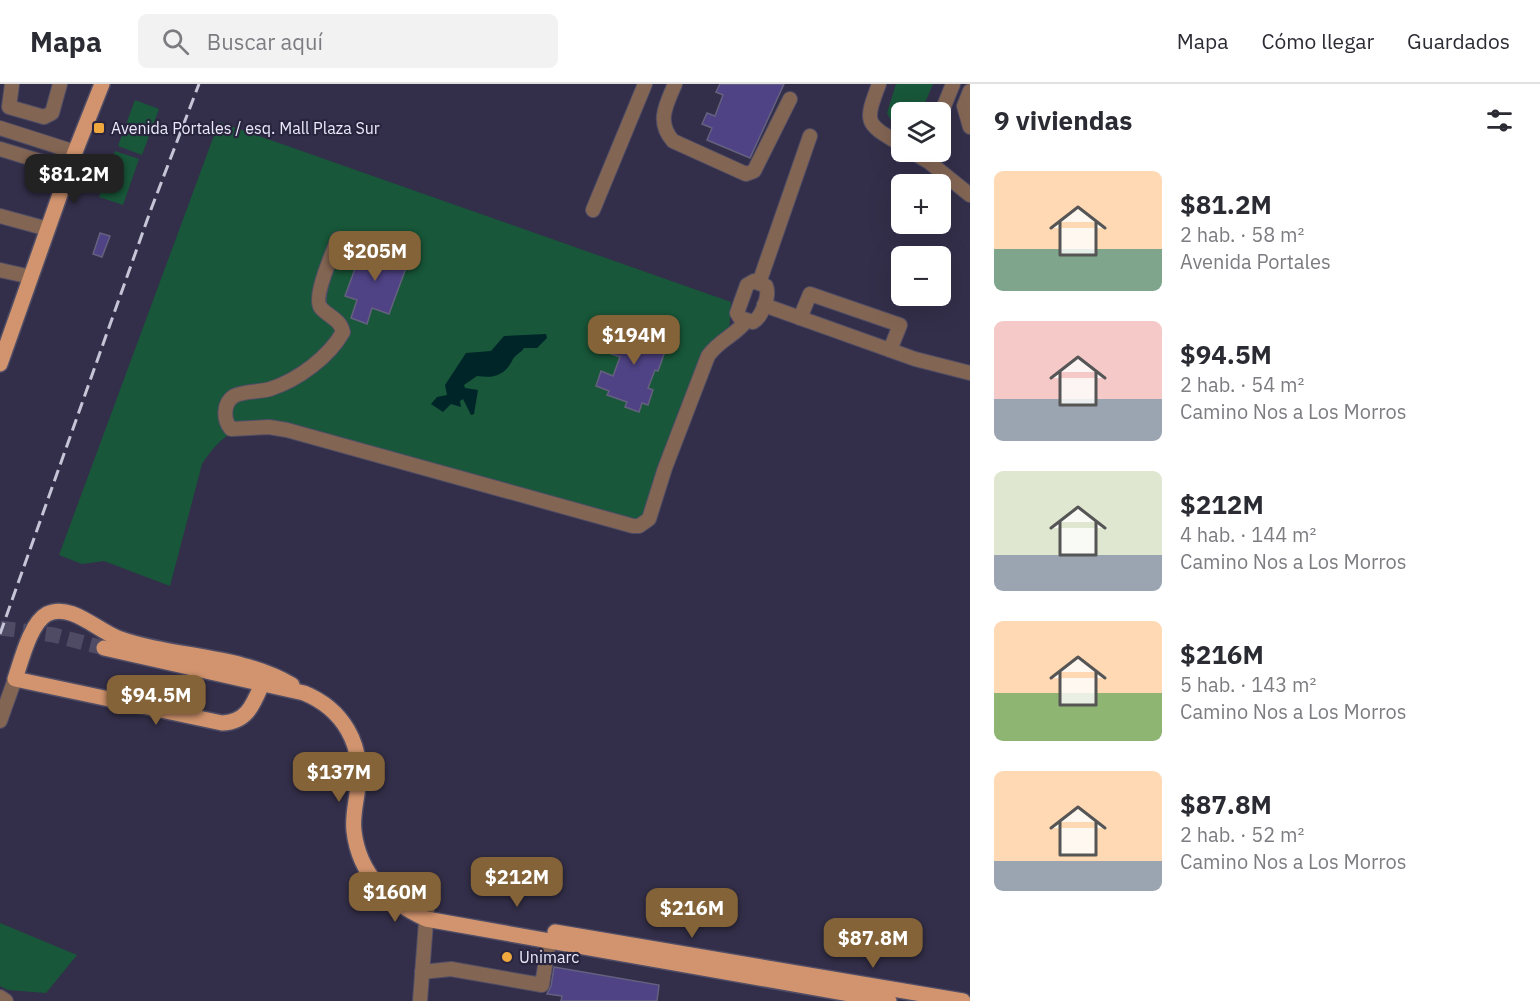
<!DOCTYPE html>
<html lang="es">
<head>
<meta charset="utf-8">
<style>
	:root { --surface:#fff; --page:#f2f2f3; --text:#2b2b33; --muted:#7c7c81; --line:#e1e1e2; --accent:#846338 }
	body { margin:0; font-family:"IBM Plex Sans",sans-serif; background:var(--page); color:var(--text); height:100vh; display:flex; flex-direction:column; font-size:22px; white-space:nowrap }
	* { box-sizing:border-box; margin:0 }
	p { font-size:20px; color:var(--muted) }
	.icon { flex:none; width:33px; height:33px; fill:none; stroke:currentColor; stroke-width:2; stroke-linecap:round; stroke-linejoin:round }
	.map { position:relative; flex:1; overflow:hidden }
	.side { display:flex; flex-direction:column; background:var(--surface); width:570px }
	.side>* { flex:none }
	.buttons { position:absolute; left:891px; top:18px; display:grid; gap:12px }
	.buttons a { display:grid; place-items:center; width:60px; height:60px; border-radius:9px; background:var(--surface); box-shadow:0 6px 24px #0002; font-size:30px }
	.price { position:absolute; translate:-50% -51px; padding:0 14px; border-radius:12px; background:var(--accent); color:#fff; font-size:20px; line-height:39px; filter:drop-shadow(0 2px 3px #0008) }
	.price::after { content:''; position:absolute; left:50%; top:36px; width:18px; height:14px; margin-left:-9px; background:inherit; clip-path:polygon(0 0,100% 0,50% 100%) }
	.price.active { background:#222; color:#fff }
	ul { padding:0; list-style:none }
	li { display:flex; align-items:center; gap:18px; height:150px; padding:0 24px }
	li span { display:grid; place-items:center; flex:none; width:168px; height:120px; border-radius:9px; color:#555 }
	li>.icon { margin-inline-start:auto }
	span .icon { width:72px; height:72px; fill:#fffc; stroke-width:1 }
	li b { font-size:26px }
	h2 { display:flex; justify-content:space-between; align-items:center; height:72px; padding:0 24px; font-size:26px }
	header { display:flex; align-items:center; gap:36px; box-sizing:border-box; height:84px; padding:0 30px; background:var(--surface); border-bottom:2px solid var(--line) }
	header strong { font-size:28px }
	nav { display:flex; gap:33px; margin-inline-start:auto; font-size:21px }
	.search { width:420px; height:54px; background:var(--page); display:flex; align-items:center; gap:15px; box-sizing:border-box; padding:0 21px; border-radius:9px; color:var(--muted); font-size:22px }
	main { display:flex; flex:1; min-height:0 }
	.map>svg:first-child { display:block }
</style>
</head>
<body>
<header>
<strong>Mapa</strong>
<div class="search"><svg class="icon" aria-label="search" viewBox="0 0 24 24"><circle cx="10" cy="10" r="6"/><path d="M15 15l6 6"/></svg>Buscar aquí</div>
<nav><a>Mapa</a><a>Cómo llegar</a><a>Guardados</a></nav>
</header>
<main>
<div class="map">
<svg width="970" height="917" viewBox="0 0 970 917">
	<rect width="100%" height="100%" fill="#332f4a"/>
	<g fill="#185739">
		<path d="M896,0H933L921,28H902L901,43L892,38L887,29Z"/>
		<path d="M135,16L159,25L142,71L118,62Z"/>
		<path d="M219,38L731,218L729,249L712,258L647,427L641,435L630,437L274,337C239,340 222,350 202,380L170,502L104,477L82,480L59,471Z"/>
		<path d="M115,67L139,75L123,121L99,113Z"/>
		<path d="M0,839L77,871L46,909L8,906L0,902Z"/>
	</g>
	<path fill="#002529" d="M546,250L547,254L537,264H524C521,269 516,270 513,275C506,290 495,295 477,292L464,301L465,304L478,306L474,330L471,331L463,315L460,317L461,323L451,320L443,328L431,320L437,313L447,311L445,301L466,269L491,267L504,252Z"/>
	<g fill="#4f4385" stroke="#64617f" stroke-width="1.5">
		<path d="M720,0H784L750,74L707,56L712,44L702,40L707,29L715,32L723,11L716,8Z"/>
		<path d="M100,149L110,152L102,173L93,170Z"/>
		<path d="M382,152L396,157L389,178L406,184L389,230L372,224L367,240L351,234L357,216L345,212L360,171L374,176Z"/>
		<path d="M633,238L647,243L645,249L664,255L662,262H667L658,287L655,286L648,304L653,306L648,321L642,319L639,328L625,323L627,318L607,311L609,307L596,302L601,287L613,292L620,273L609,269L617,245L629,249Z"/>
		<path d="M554,883L659,901L657,917H561L562,912L547,910L551,902Z"/>
	</g>
	<g fill="none" stroke-linecap="round" stroke-linejoin="round">
		<path stroke="#4f4b65" stroke-width="15" stroke-dasharray="15 8" stroke-linecap="butt" d="M0,544L54,551L104,564"/>
		<defs>
			<g id="minor">
				<path d="M12,0L9,23L44,33L52,29L60,0"/>
				<path d="M675,0C666,21 656,38 673,57L746,90L754,87L790,15"/>
				<path d="M879,0C864,40 865,39 902,61"/>
				<path d="M970,7L964,22L970,43"/>
				<path d="M940,32L953,0"/>
				<path d="M0,44L75,68"/>
				<path d="M0,65L69,86"/>
				<path d="M912,68L929,78L970,111"/>
				<path d="M593,126L645,0"/>
				<path d="M0,132L48,145"/>
				<path d="M338,155C333,168 312,215 321,224C329,233 340,235 343,248C329,273 298,296 270,305C260,308 244,307 234,312C223,319 223,336 231,345L269,343L287,346L633,442H639L649,435L665,384L708,272C719,256 736,251 746,237"/>
				<path d="M0,186L31,193"/>
				<path d="M754,197L766,202C770,211 762,233 753,238L740,234L737,229L747,201Z"/>
				<path d="M759,199L810,52"/>
				<path d="M764,221L915,275L970,289"/>
				<path d="M800,234L810,210L900,241L890,266"/>
				<path d="M0,637L15,595"/>
				<path d="M422,888L451,885L542,901L549,857"/>
				<path d="M0,913L6,917"/>
				<path d="M420,917L427,825"/>
			</g>
			<g id="major">
				<path d="M0,280L75,68L102,0"/>
				<path d="M104,564L304,609C343,625 363,660 358,701C357,716 352,731 354,747C359,791 388,817 426,835L889,917"/>
				<path d="M262,600C253,621 247,638 222,639L15,595C21,578 30,539 47,530C70,518 98,547 118,554C174,574 240,570 292,601"/>
				<path d="M555,848L963,917"/>
			</g>
		</defs>
		<use href="#minor" stroke="#504d66" stroke-width="16"/>
		<use href="#major" stroke="#504d66" stroke-width="18"/>
		<use href="#minor" stroke="#836553" stroke-width="14"/>
		<use href="#major" stroke="#d2946e" stroke-width="15"/>
		<path stroke="#c6c4d7" stroke-width="3" stroke-dasharray="12 6" stroke-linecap="butt" d="M0,550L150,128L199,0"/>
	</g>
	<g fill="#f0a73e" stroke="#29253f" stroke-width="2">
		<rect x="93" y="38" width="12" height="12" rx="3"/>
		<circle cx="507" cy="873" r="6"/>
	</g>
	<g text-anchor="middle" stroke-width="4.5" stroke-linejoin="round" paint-order="stroke">
		<g font-size="16" fill="#ebeafb" stroke="#29253f" text-anchor="start">
			<text x="111" y="50">Avenida Portales / esq. Mall Plaza Sur</text>
			<text x="519" y="879">Unimarc</text>
		</g>
	</g>
</svg>
<div class="buttons">
<a><svg class="icon" aria-label="layers" viewBox="0 0 24 24"><path d="M12 4l9 5-9 5-9-5zM3 14l9 5 9-5"/></svg></a>
<a>+</a>
<a>−</a>
</div>
<b class="price active" style="left:74px;top:121px">$81.2M</b>
<b class="price" style="left:375px;top:198px">$205M</b>
<b class="price" style="left:634px;top:282px">$194M</b>
<b class="price" style="left:156px;top:642px">$94.5M</b>
<b class="price" style="left:339px;top:719px">$137M</b>
<b class="price" style="left:517px;top:824px">$212M</b>
<b class="price" style="left:395px;top:839px">$160M</b>
<b class="price" style="left:692px;top:855px">$216M</b>
<b class="price" style="left:873px;top:885px">$87.8M</b>
</div>
<section class="side">
<h2>9 viviendas<svg class="icon" aria-label="filters" viewBox="0 0 24 24"><path d="M4 7h16M4 17h16"/><circle cx="9" cy="7" r="2"/><circle cx="15" cy="17" r="2"/></svg></h2>
<ul>
<li><span style="background:linear-gradient(#ffd9b3 65%,#7fa58c 0)"><svg class="icon" aria-label="home" viewBox="0 0 24 24"><path d="M3 11l9-7 9 7M6 9v11h12V9"/></svg></span><div><b>$81.2M</b><p>2 hab. · 58 m²</p><p>Avenida Portales</p></div></li>
<li><span style="background:linear-gradient(#f6c9c9 65%,#9aa5b1 0)"><svg class="icon" aria-label="home" viewBox="0 0 24 24"><path d="M3 11l9-7 9 7M6 9v11h12V9"/></svg></span><div><b>$94.5M</b><p>2 hab. · 54 m²</p><p>Camino Nos a Los Morros</p></div></li>
<li><span style="background:linear-gradient(#dfe7d0 70%,#9aa5b1 0)"><svg class="icon" aria-label="home" viewBox="0 0 24 24"><path d="M3 11l9-7 9 7M6 9v11h12V9"/></svg></span><div><b>$212M</b><p>4 hab. · 144 m²</p><p>Camino Nos a Los Morros</p></div></li>
<li><span style="background:linear-gradient(#ffd9b3 60%,#8fb573 0)"><svg class="icon" aria-label="home" viewBox="0 0 24 24"><path d="M3 11l9-7 9 7M6 9v11h12V9"/></svg></span><div><b>$216M</b><p>5 hab. · 143 m²</p><p>Camino Nos a Los Morros</p></div></li>
<li><span style="background:linear-gradient(#ffd9b3 75%,#9aa5b1 0)"><svg class="icon" aria-label="home" viewBox="0 0 24 24"><path d="M3 11l9-7 9 7M6 9v11h12V9"/></svg></span><div><b>$87.8M</b><p>2 hab. · 52 m²</p><p>Camino Nos a Los Morros</p></div></li>
</ul>
</section>
</main>
</body>
</html>
